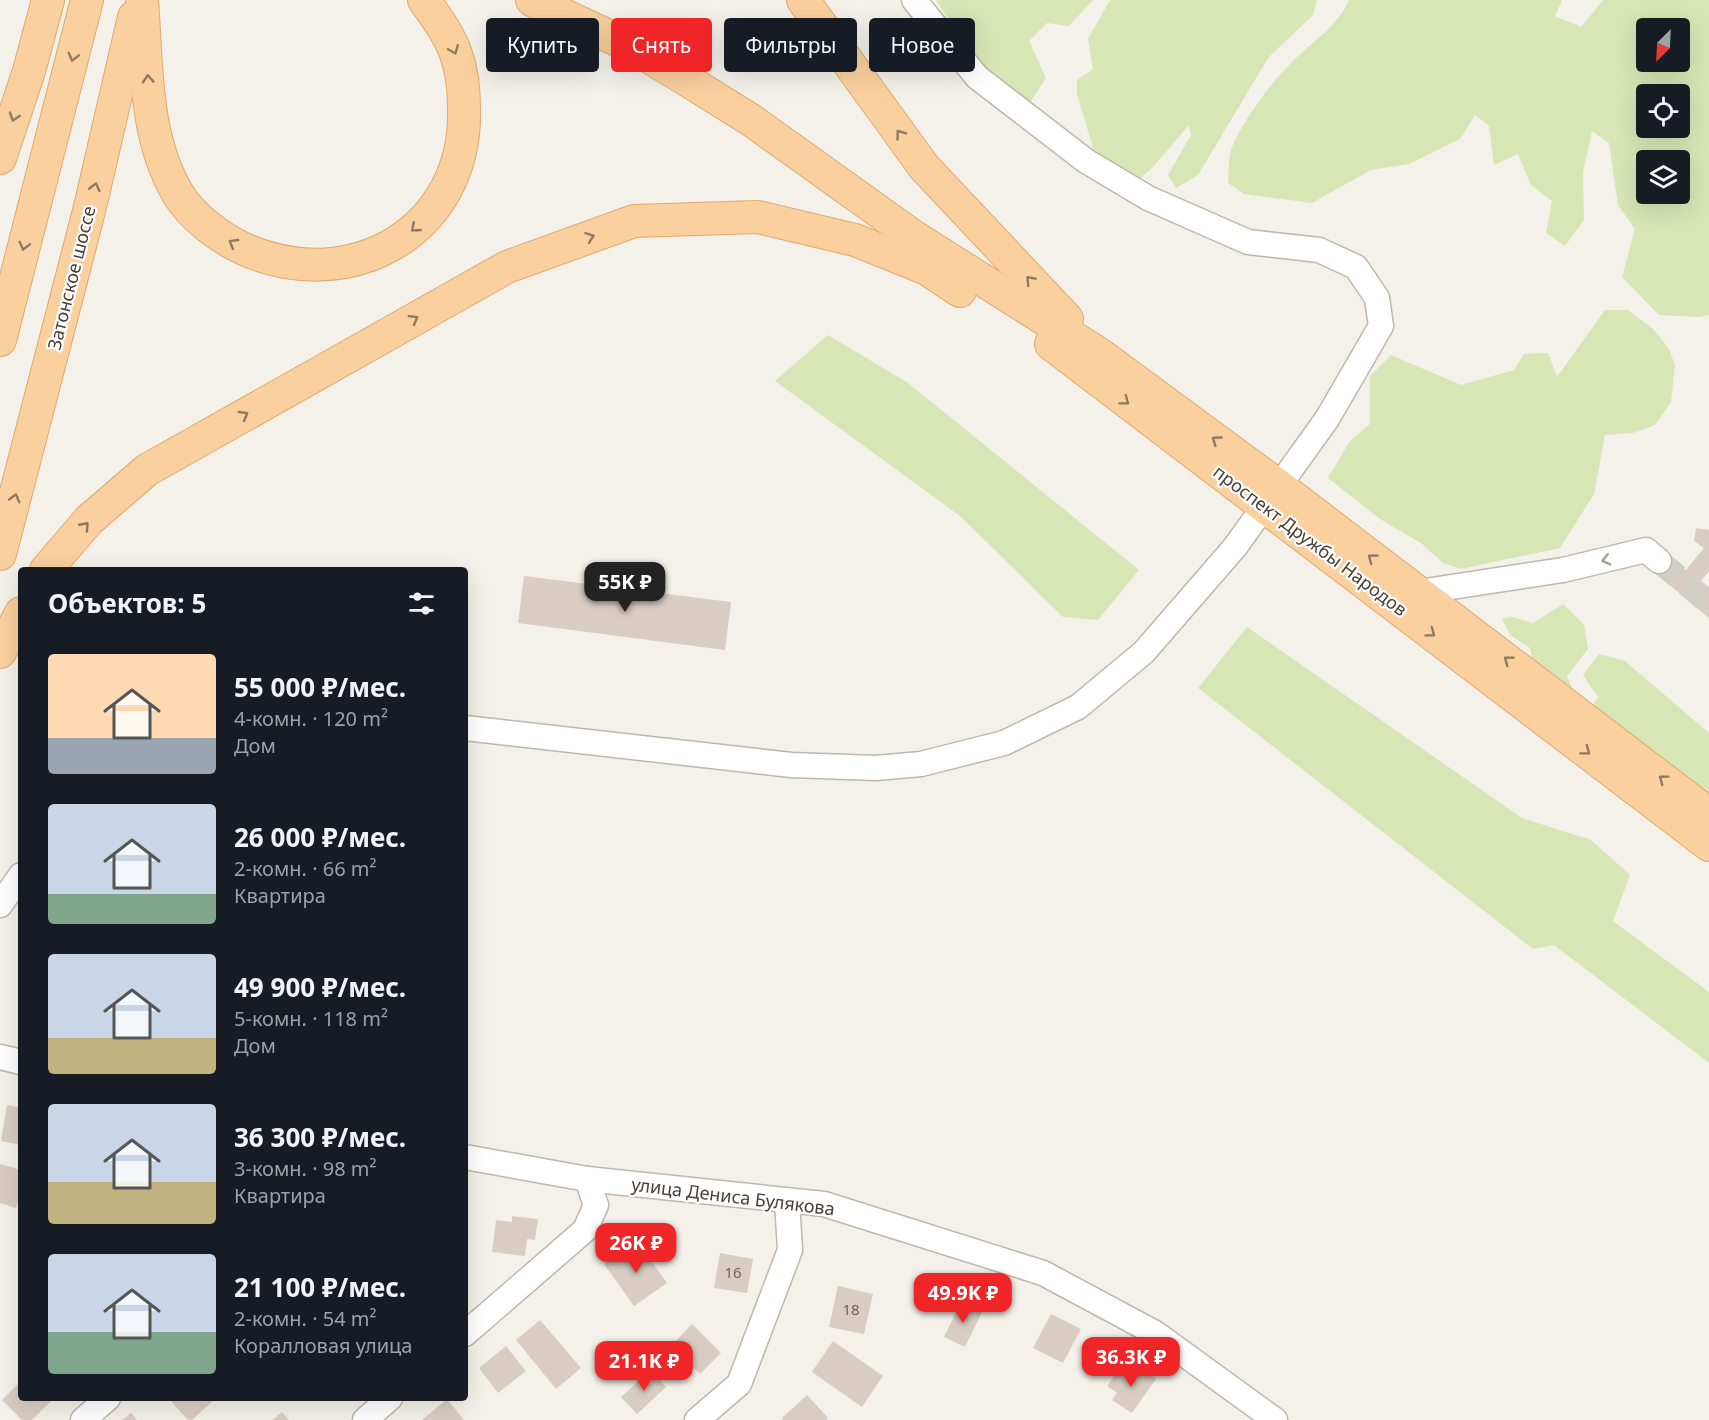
<!DOCTYPE html>
<html lang="ru">
<head>
<meta charset="utf-8">
<style>
	:root { --surface:#171b24; --page:#242831; --text:#f1f3f6; --muted:#9ea1a6; --accent:#f02528 }
	body { margin:0; font-family:"Noto Sans",sans-serif; background:var(--page); color:var(--text); height:100vh; display:flex; flex-direction:column; font-size:22px; white-space:nowrap }
	* { box-sizing:border-box; margin:0 }
	p { font-size:20px; color:var(--muted) }
	.icon { flex:none; width:33px; height:33px; fill:none; stroke:currentColor; stroke-width:2; stroke-linecap:round; stroke-linejoin:round }
	.map { position:relative; flex:1; overflow:hidden }
	.drawer { position:absolute; left:18px; top:567px; width:450px; height:834px; display:flex; flex-direction:column; background:var(--surface); border-radius:6px; box-shadow:0 6px 24px #0002 }
	.drawer>* { flex:none }
	.top-card { position:absolute; left:486px; top:18px; width:570px; height:54px; display:flex; gap:12px }
	.needle { width:39px; rotate:204deg }
	.fabs { position:absolute; left:1636px; top:18px; display:grid; gap:12px }
	.fabs a { display:grid; place-items:center; width:54px; height:54px; border-radius:6px; background:var(--surface); box-shadow:0 6px 24px #0002; font-size:30px }
	.price { position:absolute; translate:-50% -51px; padding:0 14px; border-radius:12px; background:var(--accent); color:#fff; font-size:20px; line-height:39px; filter:drop-shadow(0 2px 3px #0008) }
	.price::after { content:''; position:absolute; left:50%; top:36px; width:18px; height:14px; margin-left:-9px; background:inherit; clip-path:polygon(0 0,100% 0,50% 100%) }
	.price.selected { background:#222; color:#fff }
	ul { padding:0; list-style:none }
	li { display:flex; align-items:center; gap:18px; height:150px; padding:0 30px }
	li span { display:grid; place-items:center; flex:none; width:168px; height:120px; border-radius:6px; color:#555 }
	li>.icon { margin-inline-start:auto }
	span .icon { width:72px; height:72px; fill:#fffc; stroke-width:1 }
	li b { font-size:26px }
	h2 { display:flex; justify-content:space-between; align-items:center; height:72px; padding:0 30px; font-size:26px }
	.pill { padding:0 21px; border-radius:6px; background:var(--surface); box-shadow:0 6px 24px #0002; font-size:21px; line-height:54px }
	.pill.selected { background:var(--accent); color:#fff }
	.map>svg:first-child { display:block }
</style>
</head>
<body>
<div class="map">
<svg width="1709" height="1420" viewBox="0 0 1709 1420">
	<rect width="100%" height="100%" fill="#f4f0ea"/>
	<g fill="#d8e6b5" fill-rule="evenodd">
		<path d="M936,0H1093L1069,26L1047,23L1029,41L1046,78L1029,104L989,79Z"/>
		<path d="M1110,0H1317L1313,15L1268,58L1198,175L1176,188L1168,175L1191,135L1189,125L1152,168L1133,185L1096,158L1077,94V80L1093,69L1088,39Z"/>
		<path d="M1349,0H1562L1555,16L1581,27L1603,0H1709V315L1699,317L1659,315L1622,277L1635,229L1618,205L1609,143L1592,131L1583,172L1584,220L1565,246L1546,233L1552,201L1531,185L1518,154L1494,165L1489,126L1475,115L1460,139L1409,164L1371,170L1312,203L1244,194L1228,183C1229,172 1228,160 1231,150C1241,123 1272,81 1294,60C1314,40 1337,27 1349,0ZM1647,28H1680V62H1647ZM1647,94H1680V128H1647ZM1680,160V194H1647V160Z"/>
		<path d="M1605,310H1628L1653,329L1669,349L1675,365L1671,402L1655,425L1633,433L1605,435L1594,494L1560,548L1461,569L1443,563L1421,543L1380,519L1328,478L1350,441L1370,424V376L1391,355L1461,385L1514,370L1524,354L1548,353L1557,377Z"/>
		<path d="M828,335L908,383L1139,570L1098,620L1063,617L960,516L775,381Z"/>
		<path d="M1563,604L1584,625L1588,649L1567,676L1575,696L1535,674L1530,648L1510,635L1502,619L1512,617L1533,623Z"/>
		<path d="M1247,627L1522,818L1591,840L1630,875L1613,921L1709,992V1063L1554,945L1533,949L1198,688Z"/>
		<path d="M1599,654L1625,661L1709,733V803L1587,715L1598,697L1583,675Z"/>
	</g>
	<g fill="#d9cdc3">
		<path d="M1696,528L1709,530V571L1700,582L1709,589V618L1652,570L1666,553L1686,570L1704,548L1694,541Z"/>
		<path d="M524,576L731,602L725,650L518,623Z"/>
		<path d="M7,1105L21,1108V1145L1,1141Z"/>
		<path d="M0,1164L21,1170V1192L16,1208L0,1203Z"/>
		<path d="M512,1216L538,1219L535,1240L527,1239L525,1256L492,1252L496,1220L512,1222Z"/>
		<path d="M637,1241L667,1283L634,1306L604,1264Z"/>
		<path d="M720,1253L753,1259L747,1293L714,1288Z"/>
		<path d="M838,1286L873,1294L864,1334L829,1327Z"/>
		<path d="M961,1302L982,1312L965,1347L944,1337Z"/>
		<path d="M1051,1314L1081,1329L1063,1363L1033,1348Z"/>
		<path d="M540,1320L581,1368L556,1389L516,1340Z"/>
		<path d="M692,1324L721,1353L700,1374L671,1346Z"/>
		<path d="M833,1341L883,1376L862,1407L812,1372Z"/>
		<path d="M506,1346L526,1371L498,1393L479,1368Z"/>
		<path d="M1137,1365L1156,1379L1132,1413L1112,1400L1117,1393L1107,1386L1118,1370L1128,1377Z"/>
		<path d="M651,1370L666,1387L637,1414L621,1397Z"/>
		<path d="M21,1381V1398H54L32,1420H22L2,1400Z"/>
		<path d="M807,1395L828,1418L826,1420H783L782,1418Z"/>
		<path d="M168,1398H216L192,1420H188Z"/>
		<path d="M447,1399L464,1420H422Z"/>
		<path d="M282,1412L289,1420H272Z"/>
		<path d="M131,1413L137,1420H122Z"/>
	</g>
	<g fill="none" stroke-linecap="round" stroke-linejoin="round">
		<path stroke="#d2cdc6" stroke-width="24" stroke-dasharray="24 12" stroke-linecap="butt" d="M1659,561L1709,603"/>
		<defs>
			<g id="minor">
				<path d="M1419,592L1563,570L1646,550L1659,561"/>
				<path d="M465,728L791,765L876,768L921,764L1004,743L1078,707L1144,652L1235,547L1327,419L1381,326L1377,298L1356,267L1319,250L1248,242L1148,198L1086,161L977,77L914,0"/>
				<path d="M0,905L21,875"/>
				<path d="M0,1057L21,1062"/>
				<path d="M465,1157L587,1179L824,1204L1043,1273L1155,1333L1275,1420"/>
				<path d="M465,1334L585,1230L596,1205L587,1179"/>
				<path d="M83,1420L108,1398"/>
				<path d="M365,1420L390,1398"/>
				<path d="M697,1420L739,1384L790,1250L787,1202"/>
			</g>
			<g id="major">
				<path d="M142,0C147,65 144,137 178,194C192,217 220,238 244,249C352,297 468,230 464,108C464,90 462,71 456,54C449,34 436,17 424,0"/>
				<path d="M532,0L634,48L687,80L751,120L913,236L1098,353L1280,487L1709,814"/>
				<path d="M803,0L924,167L1067,319"/>
				<path d="M0,158L29,71L48,0"/>
				<path d="M0,340L87,0"/>
				<path d="M1051,344L1709,845"/>
				<path d="M0,554L90,207L134,17"/>
				<path d="M46,570L89,520L147,470L507,267L634,221L758,217L855,240L927,269L960,291"/>
				<path d="M0,652L21,613"/>
			</g>
		</defs>
		<use href="#minor" stroke="#c0b6ad" stroke-width="27"/>
		<use href="#major" stroke="#dfaa6e" stroke-width="34"/>
		<use href="#minor" stroke="#fff" stroke-width="24"/>
		<use href="#major" stroke="#fad09e" stroke-width="32"/>
	</g>
	<defs><path id="oneway-chevron" d="M-2-3.5L2.5 0L-2 3.5" fill="none" stroke-width="1.6" stroke-linecap="round" stroke-linejoin="round" transform="scale(1.5)"/></defs>
	<g stroke="#8f7961">
		<use href="#oneway-chevron" transform="translate(454 50) rotate(68)"/>
		<use href="#oneway-chevron" transform="translate(73 57) rotate(104)"/>
		<use href="#oneway-chevron" transform="translate(148 79) rotate(-94)"/>
		<use href="#oneway-chevron" transform="translate(14 117) rotate(108)"/>
		<use href="#oneway-chevron" transform="translate(900 134) rotate(-126)"/>
		<use href="#oneway-chevron" transform="translate(95 187) rotate(-77)"/>
		<use href="#oneway-chevron" transform="translate(415 228) rotate(139)"/>
		<use href="#oneway-chevron" transform="translate(590 237) rotate(-20)"/>
		<use href="#oneway-chevron" transform="translate(233 243) rotate(-150)"/>
		<use href="#oneway-chevron" transform="translate(24 246) rotate(104)"/>
		<use href="#oneway-chevron" transform="translate(1030 280) rotate(-133)"/>
		<use href="#oneway-chevron" transform="translate(414 319) rotate(-30)"/>
		<use href="#oneway-chevron" transform="translate(1125 401) rotate(37)"/>
		<use href="#oneway-chevron" transform="translate(244 415) rotate(-30)"/>
		<use href="#oneway-chevron" transform="translate(1216 440) rotate(-144)"/>
		<use href="#oneway-chevron" transform="translate(15 498) rotate(-75)"/>
		<use href="#oneway-chevron" transform="translate(85 526) rotate(-48)"/>
		<use href="#oneway-chevron" transform="translate(1372 558) rotate(-143)"/>
		<use href="#oneway-chevron" transform="translate(1431 633) rotate(37)"/>
		<use href="#oneway-chevron" transform="translate(1508 660) rotate(-143)"/>
		<use href="#oneway-chevron" transform="translate(1586 751) rotate(37)"/>
		<use href="#oneway-chevron" transform="translate(1663 779) rotate(-143)"/>
	</g>
	<use stroke="#a49f9c" href="#oneway-chevron" transform="translate(1606 560) rotate(167)"/>
	<g text-anchor="middle" stroke-width="4.5" stroke-linejoin="round" paint-order="stroke">
		<g font-size="15" fill="#6c625b">
			<text x="733" y="1278">16</text>
			<text x="851" y="1315">18</text>
		</g>
		<g font-size="18" fill="#483f38" stroke="#fff">
			<text transform="translate(72 278) rotate(-76)" y="6">Затонское шоссе</text>
			<text transform="translate(1310 541) rotate(37)" y="6">проспект Дружбы Народов</text>
			<text transform="translate(733 1197) rotate(7)" y="6">улица Дениса Булякова</text>
		</g>
	</g>
</svg>
<div class="fabs">
<a><svg class="needle" viewBox="-14 -14 28 28"><path d="M0-13l5 13h-10z" fill="#e53935"/><path d="M0 13l5-13h-10z" fill="#9ea1a6"/></svg></a>
<a><svg class="icon" aria-label="locate" viewBox="0 0 24 24"><circle cx="12" cy="12" r="6"/><path d="M12 2v4M12 18v4M2 12h4M18 12h4"/></svg></a>
<a><svg class="icon" aria-label="layers" viewBox="0 0 24 24"><path d="M12 4l9 5-9 5-9-5zM3 14l9 5 9-5"/></svg></a>
</div>
<b class="price selected" style="left:625px;top:613px">55K ₽</b>
<b class="price" style="left:636px;top:1274px">26K ₽</b>
<b class="price" style="left:963px;top:1324px">49.9K ₽</b>
<b class="price" style="left:1131px;top:1388px">36.3K ₽</b>
<b class="price" style="left:644px;top:1392px">21.1K ₽</b>
<div class="top-card">
<a class="pill">Купить</a>
<a class="pill selected">Снять</a>
<a class="pill">Фильтры</a>
<a class="pill">Новое</a>
</div>
<section class="drawer">
<h2>Объектов: 5<svg class="icon" aria-label="filters" viewBox="0 0 24 24"><path d="M4 7h16M4 17h16"/><circle cx="9" cy="7" r="2"/><circle cx="15" cy="17" r="2"/></svg></h2>
<ul>
<li><span style="background:linear-gradient(#ffd9b3 70%,#9aa5b1 0)"><svg class="icon" aria-label="home" viewBox="0 0 24 24"><path d="M3 11l9-7 9 7M6 9v11h12V9"/></svg></span><div><b>55 000 ₽/мес.</b><p>4-комн. · 120 m²</p><p>Дом</p></div></li>
<li><span style="background:linear-gradient(#c9d6e8 75%,#7fa58c 0)"><svg class="icon" aria-label="home" viewBox="0 0 24 24"><path d="M3 11l9-7 9 7M6 9v11h12V9"/></svg></span><div><b>26 000 ₽/мес.</b><p>2-комн. · 66 m²</p><p>Квартира</p></div></li>
<li><span style="background:linear-gradient(#c9d6e8 70%,#c2b280 0)"><svg class="icon" aria-label="home" viewBox="0 0 24 24"><path d="M3 11l9-7 9 7M6 9v11h12V9"/></svg></span><div><b>49 900 ₽/мес.</b><p>5-комн. · 118 m²</p><p>Дом</p></div></li>
<li><span style="background:linear-gradient(#c9d6e8 65%,#c2b280 0)"><svg class="icon" aria-label="home" viewBox="0 0 24 24"><path d="M3 11l9-7 9 7M6 9v11h12V9"/></svg></span><div><b>36 300 ₽/мес.</b><p>3-комн. · 98 m²</p><p>Квартира</p></div></li>
<li><span style="background:linear-gradient(#c9d6e8 65%,#7fa58c 0)"><svg class="icon" aria-label="home" viewBox="0 0 24 24"><path d="M3 11l9-7 9 7M6 9v11h12V9"/></svg></span><div><b>21 100 ₽/мес.</b><p>2-комн. · 54 m²</p><p>Коралловая улица</p></div></li>
</ul>
</section>
</div>
</body>
</html>
